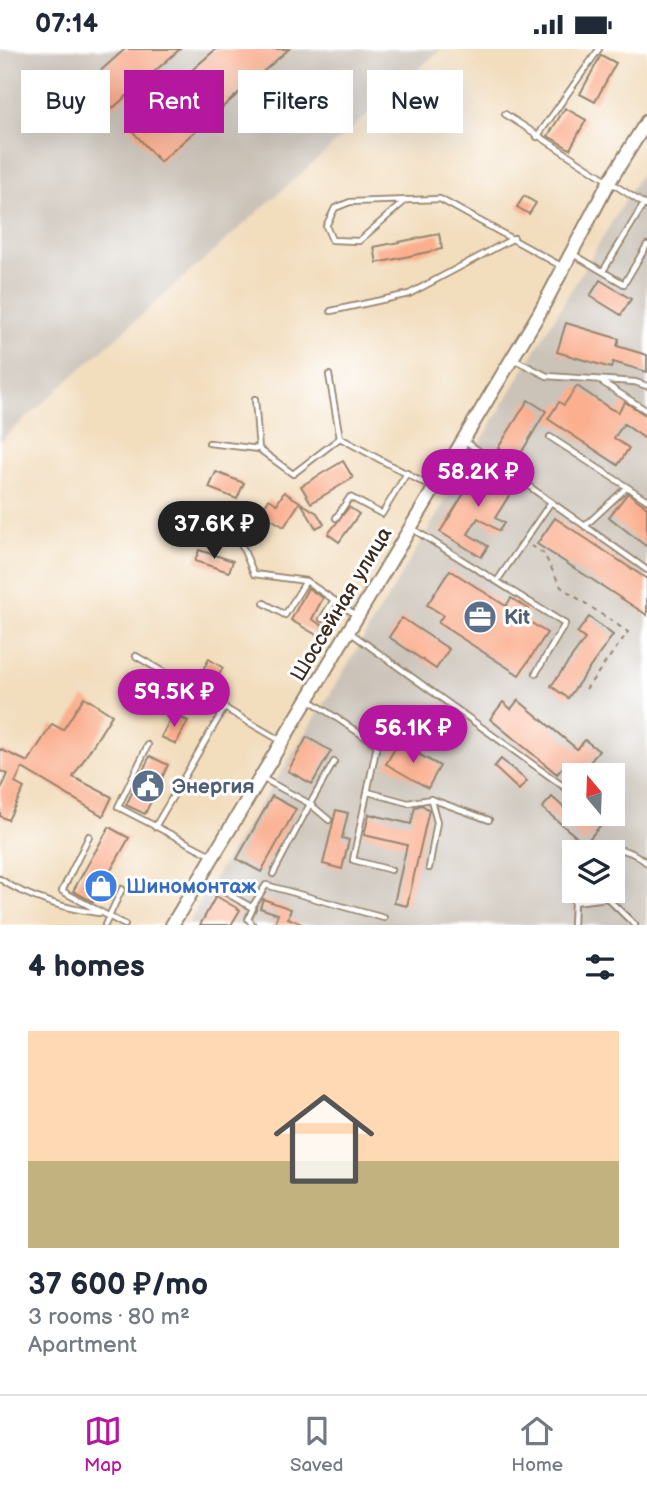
<!DOCTYPE html>
<html lang="en">
<head>
<meta charset="utf-8">
<style>
	:root { --surface:#fff; --page:#f6f6f7; --text:#1f2937; --muted:#747a83; --line:#e0e1e3; --accent:#b5179e }
	body { margin:0; font-family:"Balsamiq Sans",sans-serif; background:var(--page); color:var(--text); height:100vh; display:flex; flex-direction:column; font-size:26px; white-space:nowrap }
	* { box-sizing:border-box; margin:0 }
	p { font-size:23px; color:var(--muted) }
	.icon { flex:none; width:38px; height:38px; fill:none; stroke:currentColor; stroke-width:2; stroke-linecap:round; stroke-linejoin:round }
	.map { position:relative; height:876px; overflow:hidden }
	.side { display:flex; flex-direction:column; background:var(--surface); flex:1 }
	.side>* { flex:none }
	.top-card { position:absolute; left:21px; top:21px; width:606px; height:63px; display:flex; gap:14px }
	.needle { width:46px; rotate:341deg }
	.controls { position:absolute; left:562px; top:714px; display:grid; gap:14px }
	.controls a { display:grid; place-items:center; width:63px; height:63px; border-radius:0px; background:var(--surface); box-shadow:0 7px 28px #0002; font-size:35px }
	.price { position:absolute; translate:-50% -60px; padding:0 16px; border-radius:24px; background:var(--accent); color:#fff; font-size:23px; line-height:46px; filter:drop-shadow(0 2px 4px #0008) }
	.price::after { content:''; position:absolute; left:50%; top:42px; width:21px; height:16px; margin-left:-10px; background:inherit; clip-path:polygon(0 0,100% 0,50% 100%) }
	.price.active { background:#222; color:#fff }
	ul { padding:0; list-style:none }
	li { display:grid; align-content:center; gap:14px; height:371px; padding:0 28px }
	li+li { border-top:2px solid var(--line) }
	li span { display:grid; place-items:center; height:217px; border-radius:0px; color:#555 }
	li>.icon { margin-inline-start:auto }
	span .icon { width:126px; height:126px; fill:#fffc; stroke-width:1 }
	li b { font-size:30px }
	h2 { display:flex; justify-content:space-between; align-items:center; height:84px; padding:0 28px; font-size:30px }
	.tag { padding:0 24px; border-radius:0px; background:var(--surface); box-shadow:0 7px 28px #0002; font-size:24px; line-height:63px }
	.tag.active { background:var(--accent); color:#fff }
	.status { display:flex; justify-content:space-between; align-items:center; height:49px; padding:0 35px; background:var(--surface); direction:ltr }
	.status svg { height:19px; fill:currentColor }
	.dock { display:flex; justify-content:space-around; align-items:center; height:98px; border-top:2px solid var(--line); background:var(--surface); font-size:19px; color:var(--muted) }
	.dock a { display:grid; justify-items:center; gap:4px }
	.dock .active { color:var(--accent) }
	.map>svg:first-child { display:block }
</style>
</head>
<body>
<div class="status"><b>07:14</b><svg viewBox="0 0 49 12"><path d="M0 12V9h3v3zM5 12V6h3v6zM10 12V3h3v9zM15 12V0h3v12zM26 1h20v11H26zM47 4h2v5h-2z"/></svg></div>
<div class="map">
<svg width="647" height="876" viewBox="0 0 647 876">
	<rect width="100%" height="100%" fill="#fff"/>
	<filter id="ink" filterUnits="userSpaceOnUse"><feTurbulence type="fractalNoise" baseFrequency=".0143" numOctaves="2"/><feDisplacementMap in="SourceGraphic" scale="14" xChannelSelector="R" yChannelSelector="G"/><feConvolveMatrix kernelMatrix="1 2 1 2 8 2 1 2 1" color-interpolation-filters="sRGB"/></filter>
	<filter id="wash" filterUnits="userSpaceOnUse"><feTurbulence type="fractalNoise" baseFrequency=".00686" numOctaves="4" result="noise"/><feDisplacementMap in="SourceGraphic" scale="28" xChannelSelector="R" yChannelSelector="G"/><feGaussianBlur stdDeviation="1.57" result="paint"/><feColorMatrix in="noise" values="0 0 0 0 0 0 0 0 0 0 0 0 0 0 0 0 0 1.4 0 .05"/><feComposite in="paint" operator="in"/></filter>
	<g filter="url(#wash)">
		<rect width="100%" height="100%" fill="#f2ddbd"/>
		<g fill="#cbc2b8" fill-rule="evenodd">
			<path d="M0,0H441L0,392Z"/>
			<path d="M647,114V876H188L206,842L329,647ZM574,726H612V765H574ZM574,803H612V842H574Z"/>
		</g>
		<g id="blocks">
			<g fill="#fbaf8f">
				<path d="M125,0H180L113,59L89,32Z"/>
				<path d="M216,0H289L160,113L128,77Z"/>
				<path d="M601,6L616,14L595,53L580,45Z"/>
				<path d="M565,59L586,71L570,100L548,87Z"/>
				<path d="M524,147L536,154L529,165L517,158Z"/>
				<path d="M439,185L442,200L377,214L374,198Z"/>
				<path d="M600,231L631,250L621,266L590,247Z"/>
				<path d="M566,274L619,290L617,297L647,306V323L613,313L611,319L557,303Z"/>
				<path d="M577,337L611,360L618,363L625,353L647,367V391L624,375L614,389L629,399L618,416L548,370L559,353L564,356Z"/>
				<path d="M528,351L546,362L517,411L498,399Z"/>
				<path d="M343,412L353,429L311,454L301,437Z"/>
				<path d="M481,417L515,437L495,469L504,474L499,482L478,469L468,485L488,497L481,508L440,483Z"/>
				<path d="M216,423L244,434L237,450L209,439Z"/>
				<path d="M284,443L300,453L284,478L260,463L269,450L277,455Z"/>
				<path d="M628,444L647,458V498L609,468Z"/>
				<path d="M301,454L317,464L324,475L316,479Z"/>
				<path d="M349,458L359,465L339,493L328,485Z"/>
				<path d="M555,469L647,530V566L537,495Z"/>
				<path d="M194,473L236,483L234,494L192,484Z"/>
				<path d="M199,501L233,512L229,523L195,512Z"/>
				<path d="M450,521L506,557L511,549L529,560L524,569L547,584L519,626L438,574L443,566L427,556Z"/>
				<path d="M308,539L323,549L312,570L326,579L320,588L291,571Z"/>
				<path d="M589,568L613,586L568,649L551,637L585,590L577,584Z"/>
				<path d="M402,569L449,600L436,620L389,588Z"/>
				<path d="M209,610L223,619L211,638L198,629Z"/>
				<path d="M84,648L112,666L73,728L112,748L103,767L22,719L15,734L24,739L8,771L0,767V742L8,725L0,722V700L28,713L52,675L63,681Z"/>
				<path d="M518,651L577,700L585,691L599,702L590,713L606,726H575L564,717L557,725L490,670L503,653L511,660Z"/>
				<path d="M173,665L188,672L176,695L161,688Z"/>
				<path d="M307,688L331,702L312,735L288,722Z"/>
				<path d="M398,694L440,717L428,739L386,715Z"/>
				<path d="M150,707L168,716L145,765L126,756Z"/>
				<path d="M501,710L527,732L519,741L494,718Z"/>
				<path d="M272,747L296,760L261,823L237,810Z"/>
				<path d="M552,748L578,771L585,765L600,777L585,795L542,759Z"/>
				<path d="M422,756L429,761L407,857L394,854L407,796L364,786L369,765L411,775L415,758Z"/>
				<path d="M336,761L348,764L342,789L349,791L342,820L323,815Z"/>
				<path d="M109,778L129,789L93,853L73,842Z"/>
				<path d="M216,847L240,861L231,876H200Z"/>
				<path d="M263,850L291,860L288,869L304,876H274L278,865L260,859Z"/>
			</g>
		</g>
	</g>
	<g filter="url(#ink)">
		<use href="#blocks" fill-opacity="0" stroke="#96846e" stroke-width="2"/>
		<g fill="none" stroke-linecap="round" stroke-linejoin="round">
			<defs>
				<g id="service">
					<path d="M505,65L647,157"/>
					<path d="M537,88L599,0"/>
					<path d="M406,151L359,192L332,191L326,177L335,159L350,153L440,150L561,217"/>
					<path d="M573,205L624,235L647,196"/>
					<path d="M603,222L644,155"/>
					<path d="M331,262L409,245L514,189"/>
					<path d="M513,310L547,327L635,333L647,337"/>
					<path d="M329,326L340,389"/>
					<path d="M599,331L647,362"/>
					<path d="M255,350L259,400L293,425L340,389L433,439"/>
					<path d="M550,388L627,438"/>
					<path d="M465,392L647,521"/>
					<path d="M209,394L259,400"/>
					<path d="M336,469L350,448L382,465L407,424"/>
					<path d="M585,477L627,438L647,451"/>
					<path d="M411,479L565,575L536,624"/>
					<path d="M242,497L254,525L306,532L356,566"/>
					<path d="M497,532L551,453"/>
					<path d="M264,554L285,566L306,532"/>
					<path d="M322,570L334,551"/>
					<path d="M351,584L574,745"/>
					<path d="M136,607L281,692"/>
					<path d="M308,650L377,696L353,811L391,821"/>
					<path d="M148,696L118,758L211,806"/>
					<path d="M264,730L310,755L273,825"/>
					<path d="M368,743L408,754L431,750L489,771"/>
					<path d="M603,765L606,766"/>
					<path d="M329,771L310,755L334,713"/>
					<path d="M155,778L225,658"/>
					<path d="M89,787L62,842L125,876"/>
					<path d="M606,803C621,796 636,805 647,814"/>
					<path d="M429,819L437,773L431,751"/>
					<path d="M0,830C28,849 66,860 99,864"/>
					<path d="M203,831L253,859L248,870L253,876"/>
					<path d="M574,853L607,849L635,876"/>
					<path d="M252,858L266,836L384,869"/>
					<path d="M105,876L122,840"/>
					<path d="M573,876L574,853L579,842"/>
				</g>
				<path id="secondary" d="M172,876L540,263L609,133L647,72"/>
			</defs>
			<use href="#service" stroke="#96846e" stroke-width="8"/>
			<use href="#secondary" stroke="#96846e" stroke-width="16"/>
			<path stroke="#96846e" stroke-width="2" stroke-dasharray="5 5" stroke-linecap="butt" d="M531,497L544,505L561,538L628,583L586,640"/>
			<use href="#service" stroke="#fff" stroke-width="4.5"/>
			<use href="#secondary" stroke="#fff" stroke-width="12"/>
		</g>
	</g>
	<defs>
		<symbol id="office-disc" viewBox="-11 -11 22 22"><circle r="9.5" fill="#5c6f8a" stroke="#fff"/><path d="M-6-3h4V-5.5h4V-3h4V5H-6ZM-1-4.5V-3h2v-1.5ZM-6 0V1H6V0Z" fill="#fff"/></symbol>
		<symbol id="civic-disc" viewBox="-11 -11 22 22"><circle r="9.5" fill="#5c6f8a" stroke="#fff"/><path d="M-.6-6.5H3V-4.5H.6V-3L4-1V1h2V6H-6V1h2V-1L-.6-3ZM-1.2 2.5V6h2.4V2.5Z" fill="#fff"/></symbol>
		<symbol id="shop-disc" viewBox="-11 -11 22 22"><circle r="9.5" fill="#3f7fe0" stroke="#fff"/><path d="M-5-2.5h2.3a2.7 3.5 0 0 1 5.4 0H5L5.5 6h-11ZM-1.5-2.5h3a1.5 2.3 0 0 0-3 0Z" fill="#fff"/></symbol>
	</defs>
	<g fill-rule="evenodd">
		<use href="#office-disc" x="461" y="549" width="38" height="38"/>
		<use href="#civic-disc" x="129" y="718" width="38" height="38"/>
		<use href="#shop-disc" x="82" y="818" width="38" height="38"/>
	</g>
	<g text-anchor="middle" stroke-width="6" stroke-linejoin="round" paint-order="stroke">
		<g font-size="21" fill="#3b2a1e" stroke="#fff">
			<text transform="translate(341 555) rotate(-59)" y="7">Шоссейная улица</text>
		</g>
		<g font-size="21" font-weight="bold" fill="#4e5e75" stroke="#fff" text-anchor="start">
			<text x="504" y="575">Kit</text>
			<text x="172" y="744">Энергия</text>
		</g>
		<g font-size="21" font-weight="bold" fill="#366cbe" stroke="#fff" text-anchor="start">
			<text x="126" y="844">Шиномонтаж</text>
		</g>
	</g>
</svg>
<div class="controls">
<a><svg class="needle" viewBox="-14 -14 28 28"><path d="M0-13l5 13h-10z" fill="#e53935"/><path d="M0 13l5-13h-10z" fill="#747a83"/></svg></a>
<a><svg class="icon" aria-label="layers" viewBox="0 0 24 24"><path d="M12 4l9 5-9 5-9-5zM3 14l9 5 9-5"/></svg></a>
</div>
<b class="price" style="left:478px;top:460px">58.2K ₽</b>
<b class="price active" style="left:214px;top:512px">37.6K ₽</b>
<b class="price" style="left:174px;top:680px">59.5K ₽</b>
<b class="price" style="left:413px;top:716px">56.1K ₽</b>
<div class="top-card">
<a class="tag">Buy</a>
<a class="tag active">Rent</a>
<a class="tag">Filters</a>
<a class="tag">New</a>
</div>
</div>
<section class="side">
<h2>4 homes<svg class="icon" aria-label="filters" viewBox="0 0 24 24"><path d="M4 7h16M4 17h16"/><circle cx="9" cy="7" r="2"/><circle cx="15" cy="17" r="2"/></svg></h2>
<ul>
<li><span style="background:linear-gradient(#ffd9b3 60%,#c2b280 0)"><svg class="icon" aria-label="home" viewBox="0 0 24 24"><path d="M3 11l9-7 9 7M6 9v11h12V9"/></svg></span><div><b>37 600 ₽/mo</b><p>3 rooms · 80 m²</p><p>Apartment</p></div></li>
</ul>
</section>
<nav class="dock">
<a class="active"><svg class="icon" aria-label="map" viewBox="0 0 24 24"><path d="M3 6l6-2 6 2 6-2v14l-6 2-6-2-6 2zM9 4v14M15 6v14"/></svg>Map</a>
<a><svg class="icon" aria-label="saved" viewBox="0 0 24 24"><path d="M7 4h10v16l-5-4-5 4z"/></svg>Saved</a>
<a><svg class="icon" aria-label="home" viewBox="0 0 24 24"><path d="M3 11l9-7 9 7M6 9v11h12V9"/></svg>Home</a>
</nav>
</body>
</html>
